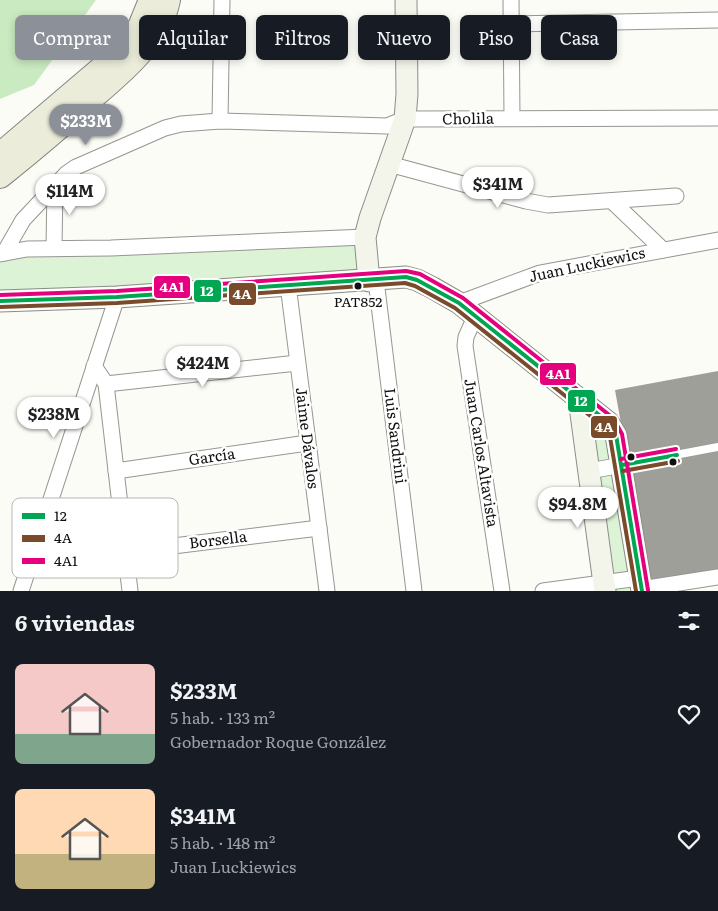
<!DOCTYPE html>
<html lang="es">
<head>
<meta charset="utf-8">
<style>
	:root { --surface:#171b24; --page:#20242c; --text:#f1f3f6; --muted:#9ea1a6; --accent:#8c9099 }
	body { margin:0; font-family:Literata,serif; background:var(--page); color:var(--text); height:100vh; display:flex; flex-direction:column; font-size:19px; white-space:nowrap }
	* { box-sizing:border-box; margin:0 }
	p { font-size:16px; color:var(--muted) }
	.icon { flex:none; width:28px; height:28px; fill:none; stroke:currentColor; stroke-width:2; stroke-linecap:round; stroke-linejoin:round }
	.map { position:relative; height:591px; overflow:hidden }
	.drawer { display:flex; flex-direction:column; background:var(--surface); flex:1 }
	.drawer>* { flex:none }
	.hud { position:absolute; left:15px; top:15px; width:689px; height:45px; display:flex; gap:10px }
	.price { position:absolute; translate:-50% -42px; padding:0 11px; border-radius:18px; background:#fff; color:#222; font-size:16px; line-height:32px; filter:drop-shadow(0 1px 2px #0008) }
	.price::after { content:''; position:absolute; left:50%; top:30px; width:15px; height:11px; margin-left:-8px; background:inherit; clip-path:polygon(0 0,100% 0,50% 100%) }
	.price.current { background:var(--accent); color:#fff }
	ul { padding:0; list-style:none }
	li { display:flex; align-items:center; gap:15px; height:125px; padding:0 15px }
	li span { display:grid; place-items:center; flex:none; width:140px; height:100px; border-radius:8px; color:#555 }
	li>.icon { margin-inline-start:auto }
	span .icon { width:60px; height:60px; fill:#fffc; stroke-width:1 }
	li b { font-size:21px }
	h2 { display:flex; justify-content:space-between; align-items:center; height:60px; padding:0 15px; font-size:21px }
	.tag { padding:0 18px; border-radius:8px; background:var(--surface); box-shadow:0 2px 8px #0003; font-size:18px; line-height:45px }
	.tag.current { background:var(--accent); color:#fff }
	.map>svg:first-child { display:block }
</style>
</head>
<body>
<div class="map">
<svg width="718" height="591" viewBox="0 0 718 591">
	<defs>
		<filter id="shadow"><feDropShadow dx="5.5" dy="3" stdDeviation="0" flood-color="#0004"/></filter>
	</defs>
	<rect width="100%" height="100%" fill="#fbfcf5"/>
	<g fill="#dcf3d5">
		<path d="M365,237L369,281L0,301V254Z"/>
		<path d="M579,399L608,422L642,591H605Z"/>
	</g>
	<path fill="#caeac2" d="M0,0H96L34,85L0,99Z"/>
	<path fill="#9f9f9a" filter="url(#shadow)" d="M718,371V569L649,581L615,390Z"/>
	<g fill="none" stroke-linecap="round" stroke-linejoin="round">
		<defs>
			<path id="lane" d="M622,465L718,447"/>
			<g id="street">
				<path d="M511,0L512,118"/>
				<path d="M511,24L718,20"/>
				<path d="M220,121L222,0"/>
				<path d="M389,164L526,201L548,205L676,196"/>
				<path d="M612,201L663,250"/>
				<path d="M54,248L55,185"/>
				<path d="M4,253L23,220L66,174L76,167L165,128L181,124L220,121L387,126L405,119L718,118"/>
				<path d="M0,254L27,249L111,248L365,237"/>
				<path d="M376,280L414,591"/>
				<path d="M288,285L327,591"/>
				<path d="M459,303L540,273L718,240"/>
				<path d="M475,317L466,337L465,346L502,591"/>
				<path d="M94,366L106,384L130,591"/>
				<path d="M106,384L297,363"/>
				<path d="M116,471L307,443"/>
				<path d="M589,471L622,465"/>
				<path d="M29,566L125,552L319,528"/>
				<path d="M641,589L718,577"/>
				<path d="M21,591L117,297"/>
				<path d="M543,591L639,578"/>
			</g>
			<g id="secondary">
				<path d="M369,281L365,237L370,218L405,119L407,94L406,0"/>
				<path d="M0,301L117,297L406,277L417,280L433,288L459,303L608,422L616,435L642,591"/>
				<path d="M579,399L605,591"/>
			</g>
			<g id="primary">
				<path d="M131,38L140,27L151,0"/>
				<path d="M0,155L107,64"/>
				<path d="M0,176C30,152 59,128 87,102C119,74 159,44 168,0"/>
			</g>
		</defs>
		<use href="#lane" stroke="#969693" stroke-width="9"/>
		<use href="#street" stroke="#969693" stroke-width="17"/>
		<use href="#secondary" stroke="#8c8d8a" stroke-width="23"/>
		<use href="#primary" stroke="#838480" stroke-width="26"/>
		<use href="#lane" stroke="#fefffe" stroke-width="8"/>
		<use href="#street" stroke="#fefffe" stroke-width="15"/>
		<use href="#secondary" stroke="#f3f5eb" stroke-width="21"/>
		<use href="#primary" stroke="#ebedda" stroke-width="24"/>
		<defs>
			<g id="bus-1">
				<path d="M0,301L117,297L406,277L417,280L459,303L608,422L616,435L642,591"/>
				<path d="M622,465L677,455"/>
			</g>
			<g id="bus-2">
				<path d="M0,307L117,303L405,283L415,286L455,308L603,426L610,437L636,591"/>
				<path d="M623,471L678,461"/>
			</g>
			<g id="bus-3">
				<path d="M0,295L117,291L406,271L420,274L463,298L613,418L622,434L648,590"/>
				<path d="M621,459L676,449"/>
			</g>
		</defs>
		<use href="#bus-1" stroke="#fff" stroke-width="8"/>
		<use href="#bus-2" stroke="#fff" stroke-width="8"/>
		<use href="#bus-3" stroke="#fff" stroke-width="8"/>
		<use href="#bus-1" stroke="#00a651" stroke-width="4"/>
		<use href="#bus-2" stroke="#7a4b2a" stroke-width="4"/>
		<use href="#bus-3" stroke="#e5007d" stroke-width="4"/>
	</g>
	<g fill="#101010" stroke="#fff" stroke-width="2">
		<circle cx="358" cy="286" r="4.5"/>
		<circle cx="631" cy="457" r="4.5"/>
		<circle cx="673" cy="462" r="4.5"/>
	</g>
	<g text-anchor="middle" stroke-width="5" stroke-linejoin="round" paint-order="stroke">
		<g font-size="14" fill="#101010" stroke="#fff">
			<text x="358" y="307">PAT852</text>
		</g>
		<g font-size="15" fill="#101010" stroke="#fff">
			<text transform="translate(468 119) rotate(-1)" y="5">Cholila</text>
			<text transform="translate(587 265) rotate(-12)" y="5">Juan Luckiewics</text>
			<text transform="translate(395 436) rotate(83)" y="5">Luis Sandrini</text>
			<text transform="translate(307 438) rotate(83)" y="5">Jaime Dávalos</text>
			<text transform="translate(481 453) rotate(81)" y="5">Juan Carlos Altavista</text>
			<text transform="translate(212 457) rotate(-8)" y="5">García</text>
			<text transform="translate(218 540) rotate(-7)" y="5">Borsella</text>
		</g>
	</g>
	<rect x="12" y="498" width="166" height="80" rx="8" fill="#fff" stroke="#b7b7b7" stroke-width="1"/>
	<rect x="22" y="513" width="23" height="6" fill="#00a651"/>
	<rect x="22" y="535" width="23" height="7" fill="#7a4b2a"/>
	<rect x="22" y="558" width="23" height="6" fill="#e5007d"/>
	<g font-size="14" fill="#101010">
		<text x="54" y="521">12</text>
		<text x="54" y="543">4A</text>
		<text x="54" y="566">4A1</text>
	</g>
	<g stroke="#fff" stroke-width="2">
		<rect x="153" y="275" width="38" height="24" rx="5" fill="#e5007d"/>
		<rect x="193" y="279" width="29" height="24" rx="5" fill="#00a651"/>
		<rect x="228" y="282" width="29" height="24" rx="5" fill="#7a4b2a"/>
		<rect x="539" y="362" width="38" height="24" rx="5" fill="#e5007d"/>
		<rect x="567" y="389" width="29" height="24" rx="5" fill="#00a651"/>
		<rect x="590" y="415" width="28" height="24" rx="5" fill="#7a4b2a"/>
	</g>
	<g font-size="14" text-anchor="middle" font-weight="bold" fill="#fff">
		<text x="172" y="292">4A1</text>
		<text x="207" y="296">12</text>
		<text x="242" y="299">4A</text>
		<text x="558" y="379">4A1</text>
		<text x="581" y="406">12</text>
		<text x="604" y="432">4A</text>
	</g>
</svg>
<b class="price current" style="left:86px;top:146px">$233M</b>
<b class="price" style="left:498px;top:209px">$341M</b>
<b class="price" style="left:70px;top:216px">$114M</b>
<b class="price" style="left:203px;top:388px">$424M</b>
<b class="price" style="left:54px;top:439px">$238M</b>
<b class="price" style="left:578px;top:529px">$94.8M</b>
<div class="hud">
<a class="tag current">Comprar</a>
<a class="tag">Alquilar</a>
<a class="tag">Filtros</a>
<a class="tag">Nuevo</a>
<a class="tag">Piso</a>
<a class="tag">Casa</a>
</div>
</div>
<section class="drawer">
<h2>6 viviendas<svg class="icon" aria-label="filters" viewBox="0 0 24 24"><path d="M4 7h16M4 17h16"/><circle cx="9" cy="7" r="2"/><circle cx="15" cy="17" r="2"/></svg></h2>
<ul>
<li><span style="background:linear-gradient(#f6c9c9 70%,#7fa58c 0)"><svg class="icon" aria-label="home" viewBox="0 0 24 24"><path d="M3 11l9-7 9 7M6 9v11h12V9"/></svg></span><div><b>$233M</b><p>5 hab. · 133 m²</p><p>Gobernador Roque González</p></div><svg class="icon" aria-label="heart" viewBox="0 0 24 24"><path d="M12 20l-8-8c-3-5 5-10 8-4 3-6 11-1 8 4z"/></svg></li>
<li><span style="background:linear-gradient(#ffd9b3 65%,#c2b280 0)"><svg class="icon" aria-label="home" viewBox="0 0 24 24"><path d="M3 11l9-7 9 7M6 9v11h12V9"/></svg></span><div><b>$341M</b><p>5 hab. · 148 m²</p><p>Juan Luckiewics</p></div><svg class="icon" aria-label="heart" viewBox="0 0 24 24"><path d="M12 20l-8-8c-3-5 5-10 8-4 3-6 11-1 8 4z"/></svg></li>
</ul>
</section>
</body>
</html>
